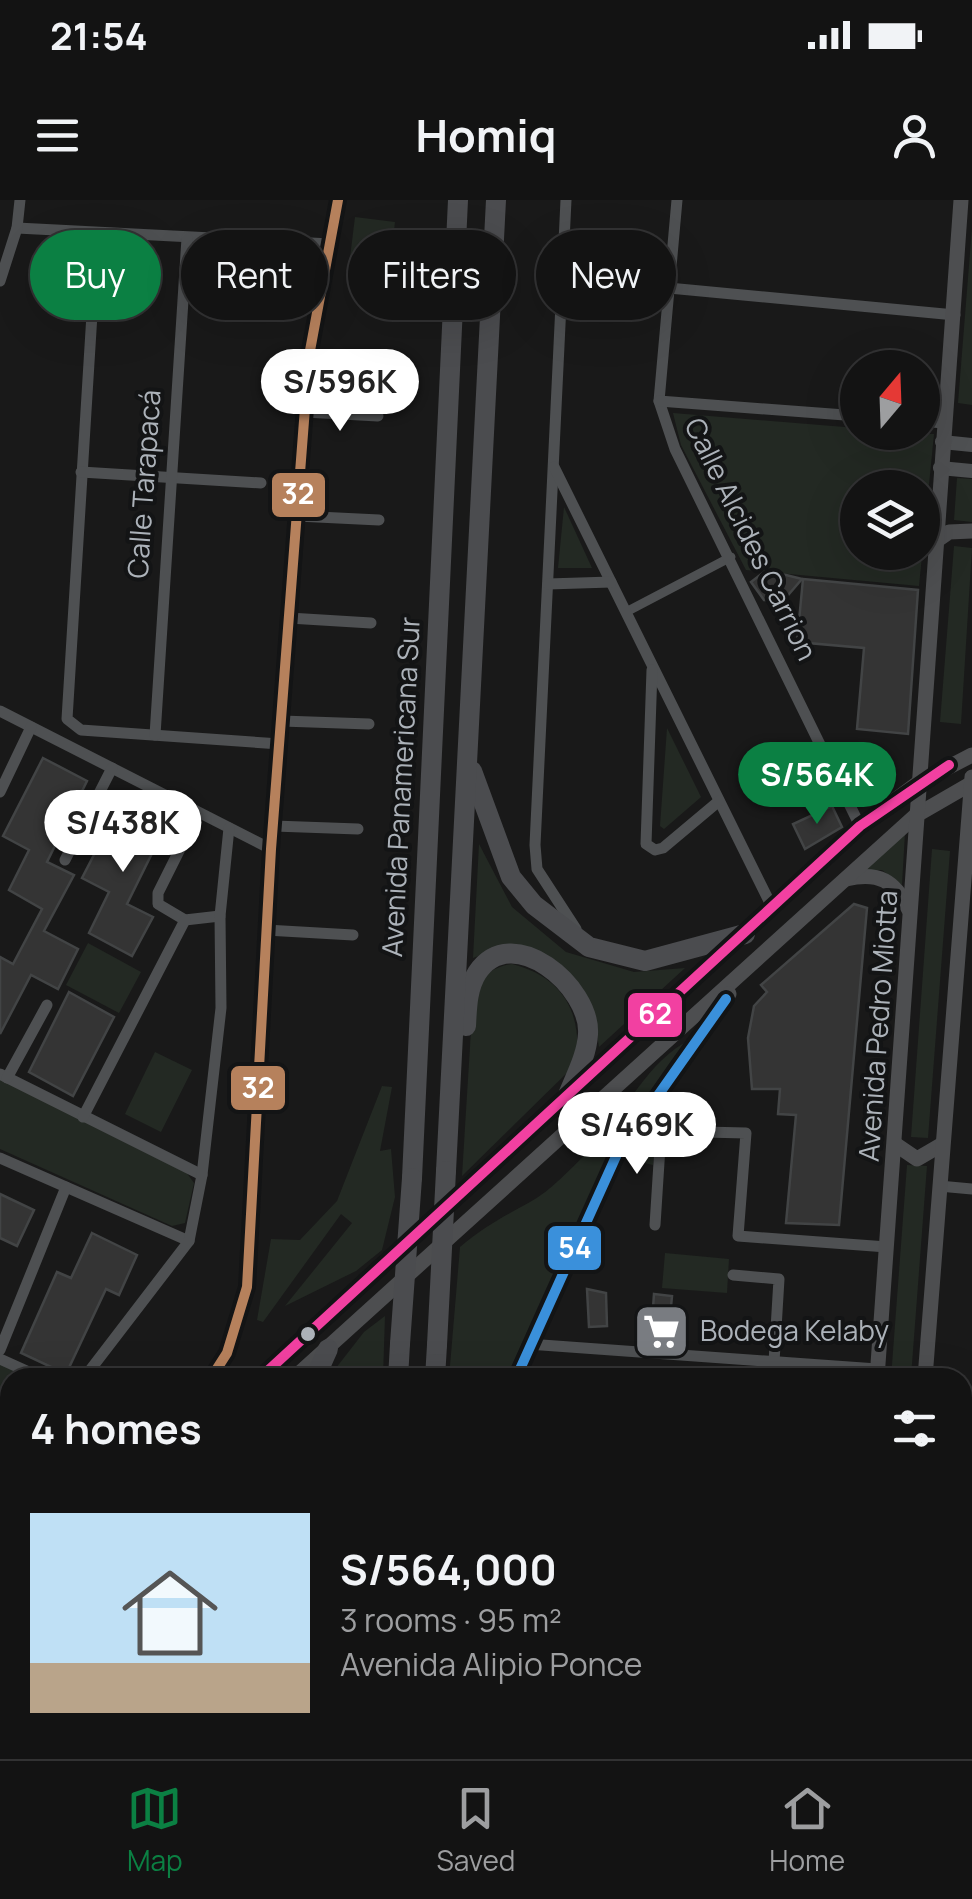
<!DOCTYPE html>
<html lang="en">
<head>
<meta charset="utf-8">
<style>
	:root { --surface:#131313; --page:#1c1c1c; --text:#f1f3f6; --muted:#9d9ea0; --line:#323233; --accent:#0b8043 }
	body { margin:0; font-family:Manrope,sans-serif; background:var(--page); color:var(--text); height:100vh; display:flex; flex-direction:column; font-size:38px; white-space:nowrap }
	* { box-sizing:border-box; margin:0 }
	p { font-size:32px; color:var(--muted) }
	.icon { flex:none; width:55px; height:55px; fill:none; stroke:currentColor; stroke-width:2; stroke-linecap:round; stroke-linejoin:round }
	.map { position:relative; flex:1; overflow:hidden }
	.drawer { position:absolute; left:0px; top:1168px; width:972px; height:392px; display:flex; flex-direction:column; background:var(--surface); border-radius:30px 30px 0 0; box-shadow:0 10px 40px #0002,0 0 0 2px var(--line) }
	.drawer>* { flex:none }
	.banner { position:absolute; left:30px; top:30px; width:912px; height:90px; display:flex; gap:20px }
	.needle { width:65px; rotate:19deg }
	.fabs { position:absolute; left:840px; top:150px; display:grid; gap:20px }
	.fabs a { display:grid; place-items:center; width:100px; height:100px; border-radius:50%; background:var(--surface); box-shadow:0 10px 40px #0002,0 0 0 2px var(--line); font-size:50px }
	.price { position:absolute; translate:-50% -85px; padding:0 22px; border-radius:35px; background:#fff; color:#222; font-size:32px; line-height:65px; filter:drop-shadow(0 2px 5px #0008) }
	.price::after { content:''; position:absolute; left:50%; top:60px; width:30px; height:22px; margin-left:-15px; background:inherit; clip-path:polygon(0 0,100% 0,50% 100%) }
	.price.on { background:var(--accent); color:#fff }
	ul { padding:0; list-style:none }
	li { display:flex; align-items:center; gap:30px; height:250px; padding:0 30px }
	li+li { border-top:2px solid var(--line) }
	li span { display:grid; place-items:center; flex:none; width:280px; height:200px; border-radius:0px; color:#555 }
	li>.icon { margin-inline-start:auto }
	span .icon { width:120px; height:120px; fill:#fffc; stroke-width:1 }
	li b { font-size:42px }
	h2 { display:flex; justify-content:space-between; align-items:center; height:120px; padding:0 30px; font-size:42px }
	.tag { padding:0 35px; border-radius:45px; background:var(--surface); box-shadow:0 10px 40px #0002,0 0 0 2px var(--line); font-size:35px; line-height:90px }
	.tag.on { background:var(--accent); color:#fff }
	.status { display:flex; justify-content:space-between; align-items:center; height:70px; padding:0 50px; background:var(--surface); direction:ltr }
	.status svg { height:28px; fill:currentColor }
	header { display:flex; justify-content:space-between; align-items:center; height:130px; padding:0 30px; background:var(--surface); font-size:45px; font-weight:700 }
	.dock { display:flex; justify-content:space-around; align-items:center; height:140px; border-top:2px solid var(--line); background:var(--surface); font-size:28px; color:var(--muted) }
	.dock a { display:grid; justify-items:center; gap:5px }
	.dock .on { color:var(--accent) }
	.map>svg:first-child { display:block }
</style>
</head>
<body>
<div class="status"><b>21:54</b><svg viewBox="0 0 49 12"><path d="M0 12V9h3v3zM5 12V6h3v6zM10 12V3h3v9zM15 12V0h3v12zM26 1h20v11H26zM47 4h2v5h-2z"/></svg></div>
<header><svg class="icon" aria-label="menu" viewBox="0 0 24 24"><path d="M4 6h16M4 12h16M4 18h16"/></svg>Homiq<svg class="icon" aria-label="person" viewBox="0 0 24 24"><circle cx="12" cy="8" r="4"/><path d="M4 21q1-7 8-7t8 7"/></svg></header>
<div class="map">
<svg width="972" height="1559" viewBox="0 0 972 1559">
	<rect width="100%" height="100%" fill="#191919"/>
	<g fill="#232923" fill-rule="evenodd">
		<path d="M355,17L395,22L387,87L347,82Z"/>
		<path d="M972,28V205L958,203Z"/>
		<path d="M673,213L857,228L858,232L934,234L919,386L746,370L681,245ZM858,288H922V352H858Z"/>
		<path d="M957,278L972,279V322L954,320Z"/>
		<path d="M564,307L592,368H558Z"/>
		<path d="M954,346L972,348L961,524L940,522Z"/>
		<path d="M667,528L701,597L664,629L660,626Z"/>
		<path d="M905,632L902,685L882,670L859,671Z"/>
		<path d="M479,644L512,707L566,752L634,772L685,768L599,847C590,779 558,775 502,747L473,758Z"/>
		<path d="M932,649L950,651L928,938L911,937Z"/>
		<path d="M88,743L141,772L119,813L66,785Z"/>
		<path d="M512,764C563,777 583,813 576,864L462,976L473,798C481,777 489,768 512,764Z"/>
		<path d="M684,843C608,945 558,1061 507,1177L449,1178L460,1047C485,1026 503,1017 530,1002C551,991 572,967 589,951C624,917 641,869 684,843Z"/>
		<path d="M155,852L192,870L161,932L125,914Z"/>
		<path d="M0,878L186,972L194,983L185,1023L172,1026L0,949Z"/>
		<path d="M382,886L392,887L380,951L391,949L395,997L382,1050L356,1071L285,1106L352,1023L341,1014L263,1122L257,1120L271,1039L300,1040L337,1001Z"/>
		<path d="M645,938L655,939L653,965L628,959Z"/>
		<path d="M907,965L927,966L911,1177L891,1178Z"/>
		<path d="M665,1053L729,1059L727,1093L662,1088Z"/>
		<path d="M385,1116L383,1177H329L364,1132Z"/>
		<path d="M0,1163L26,1174L10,1178V1210L0,1233Z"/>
		<path d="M557,1550H621L605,1559H562Z"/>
	</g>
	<g fill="#343434" stroke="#424445" stroke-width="2.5">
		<path d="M764,372L786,375L802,379L783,401L764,400L751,382Z"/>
		<path d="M803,379L918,390L908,534L857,529L864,448L797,442Z"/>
		<path d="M43,558L87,581L47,662L74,675L44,731L78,749L58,789L31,775L0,834V757L13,764L42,709L9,690L29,650L3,636Z"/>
		<path d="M123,599L167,623L127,704L153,717L132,756L89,733L109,692L82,678Z"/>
		<path d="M832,606L842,627L805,649L793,624Z"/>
		<path d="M854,704L867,708L839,1025L786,1023L796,915L778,914L780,889H752L748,838L754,806L767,792L761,785Z"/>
		<path d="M69,792L114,817L73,896L29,872Z"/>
		<path d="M0,994L34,1010L17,1046L0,1038Z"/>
		<path d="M92,1033L137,1055L119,1095L106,1089L66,1174L21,1153L57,1072L71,1078Z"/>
		<path d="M587,1089L606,1093L607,1126L589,1127Z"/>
		<path d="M654,1094L672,1096L668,1138L651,1136Z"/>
	</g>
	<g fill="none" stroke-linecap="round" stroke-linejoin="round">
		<path stroke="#4e5052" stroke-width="9" d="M626,412L731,357"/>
		<g stroke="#4e5052" stroke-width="11">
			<path d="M566,0L535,645L537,669L576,729"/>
			<path d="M677,0L659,201L675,249L860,626"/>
			<path d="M17,28L330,44"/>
			<path d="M97,33L67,519L81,530L280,544"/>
			<path d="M563,78L955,115"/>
			<path d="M0,81L17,28L20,0"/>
			<path d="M659,201L858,216"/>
			<path d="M305,212L378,216"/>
			<path d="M922,221L943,223"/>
			<path d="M554,267L773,709"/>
			<path d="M81,272L261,283"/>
			<path d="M297,316L379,320"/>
			<path d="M548,384L611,382"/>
			<path d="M289,418L371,423"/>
			<path d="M652,470L646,644L655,650L663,648L719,601"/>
			<path d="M0,511L271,649"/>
			<path d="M282,521L369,524"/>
			<path d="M155,535L187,38"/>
			<path d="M0,592L31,527"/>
			<path d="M274,626L358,629"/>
			<path d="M186,637L158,693V704L185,720L220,716"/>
			<path d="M65,660L112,568"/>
			<path d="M266,730L353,735"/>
			<path d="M0,874L202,975"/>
			<path d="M7,878L47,805"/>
			<path d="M83,917L185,720"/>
			<path d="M634,925L661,931L746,933L738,1036L887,1047"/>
			<path d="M0,958L189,1041"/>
			<path d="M939,986L972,989"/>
			<path d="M655,1025L661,931"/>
			<path d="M733,1075L779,1079L774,1162"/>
			<path d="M528,1144L877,1169"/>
			<path d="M0,1150L66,987"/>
			<path d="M0,1159L42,1178"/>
			<path d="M84,1178L189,1041L202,975L221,808L220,716L229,628"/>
			<path d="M0,1251L10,1227"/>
			<path d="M962,1323L972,1324"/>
			<path d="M0,1516L10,1507"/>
			<path d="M0,1533H10"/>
			<path d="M143,1550V1559"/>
		</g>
		<g stroke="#4e5052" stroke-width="14">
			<path d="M942,242L972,245"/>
			<path d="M940,268L972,271"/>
			<path d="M211,1178L227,1153L247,1087L271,649L309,156L338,0"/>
			<path d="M962,1211L972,1212"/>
			<path d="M253,1550L254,1559"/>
		</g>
		<g stroke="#4d4e50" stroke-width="15">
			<path d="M936,341L949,332L972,331"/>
			<path d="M846,679C879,671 895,681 909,710"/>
			<path d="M895,944L917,959L941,945"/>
			<path d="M260,1178L860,626L918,583L972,555"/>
			<path d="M294,1178L915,616L972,583"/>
			<path d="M516,1178L618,952L729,794"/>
			<path d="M877,1178L961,0"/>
			<path d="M925,1178L972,577"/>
			<path d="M0,1416L10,1407"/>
			<path d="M0,1448L10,1438"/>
			<path d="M271,1550L272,1559"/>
			<path d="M466,1559L467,1550"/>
			<path d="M846,1559V1550"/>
			<path d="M894,1559L895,1550"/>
		</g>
		<g stroke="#4b4c4f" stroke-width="20">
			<path d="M472,571L511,677L534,705L589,747L645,761L745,734"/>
			<path d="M466,826C467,808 467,789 477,773C512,720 591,787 588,834C587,856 574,879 566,900"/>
			<path d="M446,971L496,0"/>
			<path d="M412,978L458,0"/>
			<path d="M315,1178L328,1149"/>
			<path d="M398,1178L400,1144"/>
			<path d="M435,1178L437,1145"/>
			<path d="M416,1550V1559"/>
			<path d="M380,1559V1550"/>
		</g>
		<g stroke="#4b4c4f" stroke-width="20">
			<path d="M400,1144L412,978"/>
			<path d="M437,1145L446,971"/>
		</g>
		<defs>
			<path id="bus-1" d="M260,1178L860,626L949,565"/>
			<path id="bus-2" d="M211,1178L227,1153L247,1087L271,649L309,156L338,0"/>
			<path id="bus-3" d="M516,1178L618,952L726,799"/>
		</defs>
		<use href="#bus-1" stroke="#131415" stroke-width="18"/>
		<use href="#bus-2" stroke="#131415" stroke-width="18"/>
		<use href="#bus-3" stroke="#131415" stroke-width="18"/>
		<use href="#bus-1" stroke="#f240a1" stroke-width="10"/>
		<use href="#bus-2" stroke="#b6815c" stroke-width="10"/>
		<use href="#bus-3" stroke="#3a90db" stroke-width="10"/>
	</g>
	<defs>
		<symbol id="supermarket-square" viewBox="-11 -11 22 22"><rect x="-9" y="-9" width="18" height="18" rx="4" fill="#797c81" stroke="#131415"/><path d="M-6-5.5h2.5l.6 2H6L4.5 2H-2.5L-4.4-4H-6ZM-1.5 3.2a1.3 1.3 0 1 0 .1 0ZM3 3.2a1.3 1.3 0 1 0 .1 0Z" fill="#fff"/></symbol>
	</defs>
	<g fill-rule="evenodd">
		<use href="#supermarket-square" x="630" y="1100" width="63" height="63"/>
	</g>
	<circle fill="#acb2b9" stroke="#131415" stroke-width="4" cx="308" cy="1134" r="9"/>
	<g text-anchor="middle" stroke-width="8" stroke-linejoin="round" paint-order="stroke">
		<g font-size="28" fill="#acb2b9" stroke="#131415">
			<text transform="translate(144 284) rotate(-86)" y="10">Calle Tarapacá</text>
			<text transform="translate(751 339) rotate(64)" y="10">Calle Alcides Carrion</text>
			<text transform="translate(401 587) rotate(-87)" y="10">Avenida Panamericana Sur</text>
			<text transform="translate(878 826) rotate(-86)" y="10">Avenida Pedro Miotta</text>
		</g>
		<g font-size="28" fill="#acb2b9" stroke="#131415" text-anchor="start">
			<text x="700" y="1141">Bodega Kelaby</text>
		</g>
	</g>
	<g stroke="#131415" stroke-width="4">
		<rect x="270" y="271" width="57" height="48" rx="10" fill="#b6815c"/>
		<rect x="626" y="791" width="58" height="48" rx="10" fill="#f240a1"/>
		<rect x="229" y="864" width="58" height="48" rx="10" fill="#b6815c"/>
		<rect x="546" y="1024" width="57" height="48" rx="10" fill="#3a90db"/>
	</g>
	<g font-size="28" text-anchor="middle" font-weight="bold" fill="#fff">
		<text x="298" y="304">32</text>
		<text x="655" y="824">62</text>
		<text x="258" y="898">32</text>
		<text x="575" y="1058">54</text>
	</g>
</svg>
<div class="fabs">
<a><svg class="needle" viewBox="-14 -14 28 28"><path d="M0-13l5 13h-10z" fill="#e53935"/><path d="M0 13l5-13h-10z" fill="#9d9ea0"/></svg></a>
<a><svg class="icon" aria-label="layers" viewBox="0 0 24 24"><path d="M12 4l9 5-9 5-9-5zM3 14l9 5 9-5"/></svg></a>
</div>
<b class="price" style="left:340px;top:234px">S/596K</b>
<b class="price on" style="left:817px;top:627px">S/564K</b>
<b class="price" style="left:123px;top:675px">S/438K</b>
<b class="price" style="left:637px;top:977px">S/469K</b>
<div class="banner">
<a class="tag on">Buy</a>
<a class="tag">Rent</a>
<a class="tag">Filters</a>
<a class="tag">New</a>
</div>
<section class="drawer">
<h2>4 homes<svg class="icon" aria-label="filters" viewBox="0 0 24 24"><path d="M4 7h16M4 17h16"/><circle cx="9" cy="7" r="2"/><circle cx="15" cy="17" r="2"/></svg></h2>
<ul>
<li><span style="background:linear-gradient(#bfe0f5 75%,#b9a48a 0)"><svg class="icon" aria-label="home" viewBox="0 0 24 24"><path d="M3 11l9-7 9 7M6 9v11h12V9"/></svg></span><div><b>S/564,000</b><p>3 rooms · 95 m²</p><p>Avenida Alipio Ponce</p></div></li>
</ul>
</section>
</div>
<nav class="dock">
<a class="on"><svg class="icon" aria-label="map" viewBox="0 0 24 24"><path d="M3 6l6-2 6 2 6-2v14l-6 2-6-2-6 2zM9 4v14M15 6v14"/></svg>Map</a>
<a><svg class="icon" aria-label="saved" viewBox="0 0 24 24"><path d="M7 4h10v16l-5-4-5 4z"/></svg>Saved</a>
<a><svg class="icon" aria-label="home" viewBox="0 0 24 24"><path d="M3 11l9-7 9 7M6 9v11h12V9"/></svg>Home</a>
</nav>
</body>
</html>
